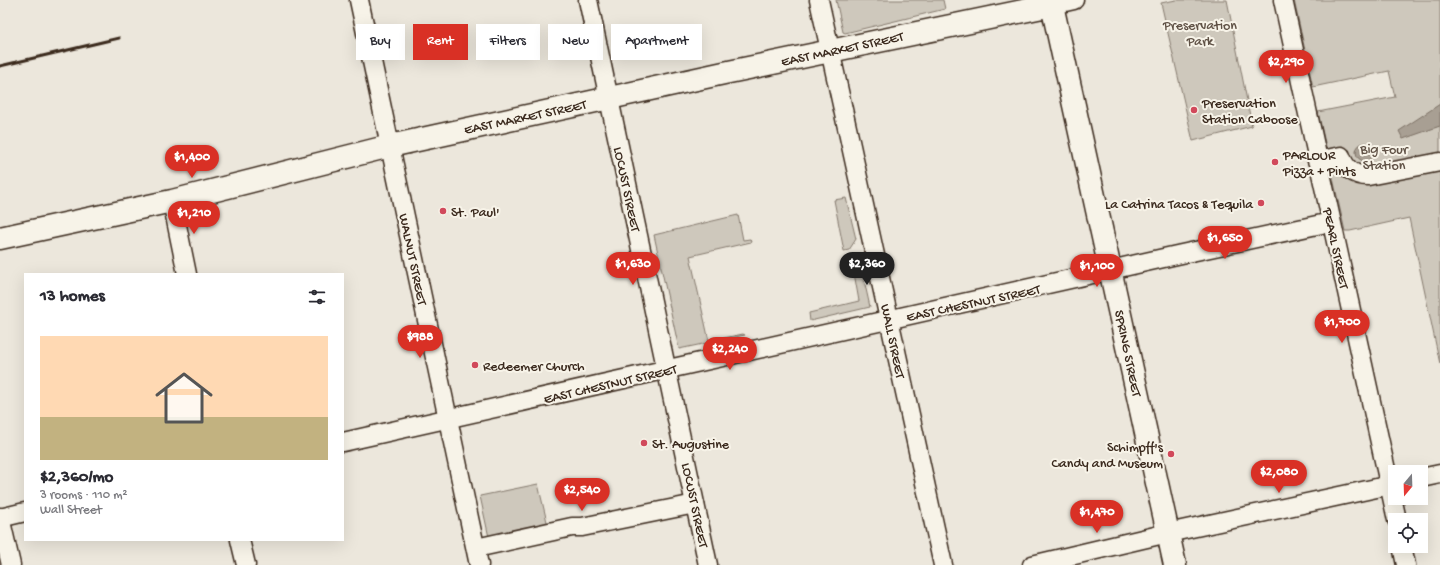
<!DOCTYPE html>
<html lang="en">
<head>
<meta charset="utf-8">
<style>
	:root { --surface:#fff; --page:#f7f7f7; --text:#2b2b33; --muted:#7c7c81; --line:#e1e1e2; --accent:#d93025 }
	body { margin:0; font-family:"Gochi Hand",sans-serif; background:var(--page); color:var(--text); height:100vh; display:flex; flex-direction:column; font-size:15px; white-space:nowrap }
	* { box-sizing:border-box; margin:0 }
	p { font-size:13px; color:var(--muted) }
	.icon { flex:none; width:22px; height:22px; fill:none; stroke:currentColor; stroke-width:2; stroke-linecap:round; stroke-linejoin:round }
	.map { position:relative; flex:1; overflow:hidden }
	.details { position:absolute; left:24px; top:273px; width:320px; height:268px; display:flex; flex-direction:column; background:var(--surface); border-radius:0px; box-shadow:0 4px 16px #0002 }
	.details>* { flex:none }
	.guide { position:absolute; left:356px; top:24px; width:380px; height:36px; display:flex; gap:8px }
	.needle { width:26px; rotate:199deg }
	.fabs { position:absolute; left:1388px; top:465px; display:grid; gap:8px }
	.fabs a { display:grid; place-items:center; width:40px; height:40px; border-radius:0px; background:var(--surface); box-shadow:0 4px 16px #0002; font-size:20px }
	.price { position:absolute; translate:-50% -34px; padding:0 9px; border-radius:14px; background:var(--accent); color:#fff; font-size:13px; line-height:26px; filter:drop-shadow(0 1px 2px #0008) }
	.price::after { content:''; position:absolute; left:50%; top:24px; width:12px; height:9px; margin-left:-6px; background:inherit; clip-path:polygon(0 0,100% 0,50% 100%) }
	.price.current { background:#222; color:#fff }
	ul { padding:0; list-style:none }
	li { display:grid; align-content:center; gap:8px; height:212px; padding:0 16px }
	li+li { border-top:1px solid var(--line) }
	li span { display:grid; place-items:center; height:124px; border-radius:0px; color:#555 }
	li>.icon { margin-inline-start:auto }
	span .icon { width:72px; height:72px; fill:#fffc; stroke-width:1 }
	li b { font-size:17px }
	h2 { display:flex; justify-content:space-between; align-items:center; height:48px; padding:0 16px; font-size:17px }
	.tag { padding:0 14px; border-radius:0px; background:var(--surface); box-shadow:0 4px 16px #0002; font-size:14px; line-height:36px }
	.tag.current { background:var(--accent); color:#fff }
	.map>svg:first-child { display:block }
</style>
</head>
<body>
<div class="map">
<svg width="1440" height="565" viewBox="0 0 1440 565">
	<rect width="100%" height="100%" fill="#ece7dc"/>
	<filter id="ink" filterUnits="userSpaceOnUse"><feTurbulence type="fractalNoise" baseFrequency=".025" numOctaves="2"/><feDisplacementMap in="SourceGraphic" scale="8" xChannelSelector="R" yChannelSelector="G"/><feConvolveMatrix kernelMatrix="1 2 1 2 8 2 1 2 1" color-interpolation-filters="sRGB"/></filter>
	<g filter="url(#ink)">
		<g fill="#cec8bc" stroke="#84796d">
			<path d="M836,0H943L945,9L845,33L843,32Z"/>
			<path d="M1176,0H1227L1252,126L1193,141L1161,3Z"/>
			<path d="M1294,0H1440V364L1409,218L1350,231H1345L1318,112L1395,97L1389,71L1313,87Z"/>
			<path d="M846,198L856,239L849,250L844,251L834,200Z"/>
			<path d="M738,215L743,240L750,239L751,242L690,256L709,341L743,334L745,335L679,349L654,235Z"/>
			<path d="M862,271L870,307L810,321L809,313L859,301L854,273Z"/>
			<path d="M538,484L547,522L546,529L490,542L480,496Z"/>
		</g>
		<g fill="#a89f93" stroke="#7c7064">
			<path d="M1440,104V126L1403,139L1399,131Z"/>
			<circle cx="1365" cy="152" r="9"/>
		</g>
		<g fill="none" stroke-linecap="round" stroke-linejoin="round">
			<defs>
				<g id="minor">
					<path d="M359,0L479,565"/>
					<path d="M588,0L708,565"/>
					<path d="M819,0L943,565"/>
					<path d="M1051,0L1052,5L1074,0"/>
					<path d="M1283,0L1397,520"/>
					<path d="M1317,161L1341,156C1345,169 1355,176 1368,176L1440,162"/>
					<path d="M172,201L187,274"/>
					<path d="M343,442L1177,255L1331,222"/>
					<path d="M1421,478L1440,474"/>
					<path d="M0,517L11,565"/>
					<path d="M0,518L25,512"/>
					<path d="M240,540L246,565"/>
					<path d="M1402,546L1406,565"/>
					<path d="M476,548L572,527H582L695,504"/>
					<path d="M1032,565L1168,533L1395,484"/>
				</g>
				<path id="major" d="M0,238L172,201L390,146L724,73L1052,5L1175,565"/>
			</defs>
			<use href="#minor" stroke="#3b2a1e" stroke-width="21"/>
			<use href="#major" stroke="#3b2a1e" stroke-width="25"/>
			<use href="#minor" stroke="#f7f3e8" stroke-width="18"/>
			<use href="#major" stroke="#f7f3e8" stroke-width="22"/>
			<path stroke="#3b2a1e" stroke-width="3" d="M0,66L119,38"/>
		</g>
	</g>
	<g fill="#d1495b" stroke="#f7f3e8" stroke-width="1.5">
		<circle cx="1194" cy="110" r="4"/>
		<circle cx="1275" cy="162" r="4"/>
		<circle cx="1261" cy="203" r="4"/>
		<circle cx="443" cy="211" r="4"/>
		<circle cx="475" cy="365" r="4"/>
		<circle cx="644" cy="443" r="4"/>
		<circle cx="1171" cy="454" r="4"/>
	</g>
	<g text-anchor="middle" stroke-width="4" stroke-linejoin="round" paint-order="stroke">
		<g font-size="14" fill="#605246" stroke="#f7f3e8">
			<text x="1200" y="29">Preservation<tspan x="1200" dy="16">Park</tspan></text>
			<text x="1384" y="153">Big Four<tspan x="1384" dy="16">Station</tspan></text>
		</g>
		<g font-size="14" fill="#3b2a1e" stroke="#f7f3e8">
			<text transform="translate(842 48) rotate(-12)" y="5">EAST MARKET STREET</text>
			<text transform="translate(525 116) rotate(-12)" y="5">EAST MARKET STREET</text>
			<text transform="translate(628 189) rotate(78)" y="5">LOCUST STREET</text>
			<text transform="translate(1337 248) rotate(78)" y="5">PEARL STREET</text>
			<text transform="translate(414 259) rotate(78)" y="5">WALNUT STREET</text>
			<text transform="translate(973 302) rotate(-12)" y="5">EAST CHESTNUT STREET</text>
			<text transform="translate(894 341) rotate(78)" y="5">WALL STREET</text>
			<text transform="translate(1129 353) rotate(78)" y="5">SPRING STREET</text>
			<text transform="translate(610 383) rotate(-13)" y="5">EAST CHESTNUT STREET</text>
			<text transform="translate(696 505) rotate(78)" y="5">LOCUST STREET</text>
		</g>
		<g font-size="14" fill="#3b2a1e" stroke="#f7f3e8" text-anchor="start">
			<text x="1202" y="107">Preservation<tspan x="1202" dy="16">Station Caboose</tspan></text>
			<text x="1283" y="159">PARLOUR<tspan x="1283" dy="16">Pizza + Pints</tspan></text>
			<text x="1253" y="208" text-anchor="end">La Catrina Tacos &amp; Tequila</text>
			<text x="451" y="216">St. Paul'</text>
			<text x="483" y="370">Redeemer Church</text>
			<text x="652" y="448">St. Augustine</text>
			<text x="1163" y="451" text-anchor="end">Schimpff's<tspan x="1163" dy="16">Candy and Museum</tspan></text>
		</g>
	</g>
</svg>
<div class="fabs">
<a><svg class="needle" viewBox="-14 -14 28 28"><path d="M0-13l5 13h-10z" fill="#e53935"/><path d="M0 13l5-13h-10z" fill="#7c7c81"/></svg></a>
<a><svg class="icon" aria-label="locate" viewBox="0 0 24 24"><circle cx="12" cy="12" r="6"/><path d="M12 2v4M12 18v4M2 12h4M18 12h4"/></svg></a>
</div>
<b class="price" style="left:1286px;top:84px">$2,290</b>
<b class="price" style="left:192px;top:179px">$1,400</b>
<b class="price" style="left:194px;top:235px">$1,210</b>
<b class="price" style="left:1225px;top:260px">$1,650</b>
<b class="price" style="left:633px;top:286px">$1,630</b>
<b class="price current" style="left:867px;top:286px">$2,360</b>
<b class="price" style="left:1097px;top:288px">$1,100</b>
<b class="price" style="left:1342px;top:344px">$1,700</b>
<b class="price" style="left:420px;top:359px">$988</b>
<b class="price" style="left:730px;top:371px">$2,240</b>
<b class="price" style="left:1279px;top:494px">$2,080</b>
<b class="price" style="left:582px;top:512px">$2,540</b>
<b class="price" style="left:1097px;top:534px">$1,470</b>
<div class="guide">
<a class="tag">Buy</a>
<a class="tag current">Rent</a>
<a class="tag">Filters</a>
<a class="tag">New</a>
<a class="tag">Apartment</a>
</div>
<section class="details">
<h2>13 homes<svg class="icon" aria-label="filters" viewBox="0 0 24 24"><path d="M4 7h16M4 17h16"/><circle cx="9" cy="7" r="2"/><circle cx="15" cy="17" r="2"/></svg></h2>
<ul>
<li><span style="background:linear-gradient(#ffd9b3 65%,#c2b280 0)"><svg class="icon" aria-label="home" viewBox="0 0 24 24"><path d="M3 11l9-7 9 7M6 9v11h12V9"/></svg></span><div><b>$2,360/mo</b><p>3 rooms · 110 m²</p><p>Wall Street</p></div></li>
</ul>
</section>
</div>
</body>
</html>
